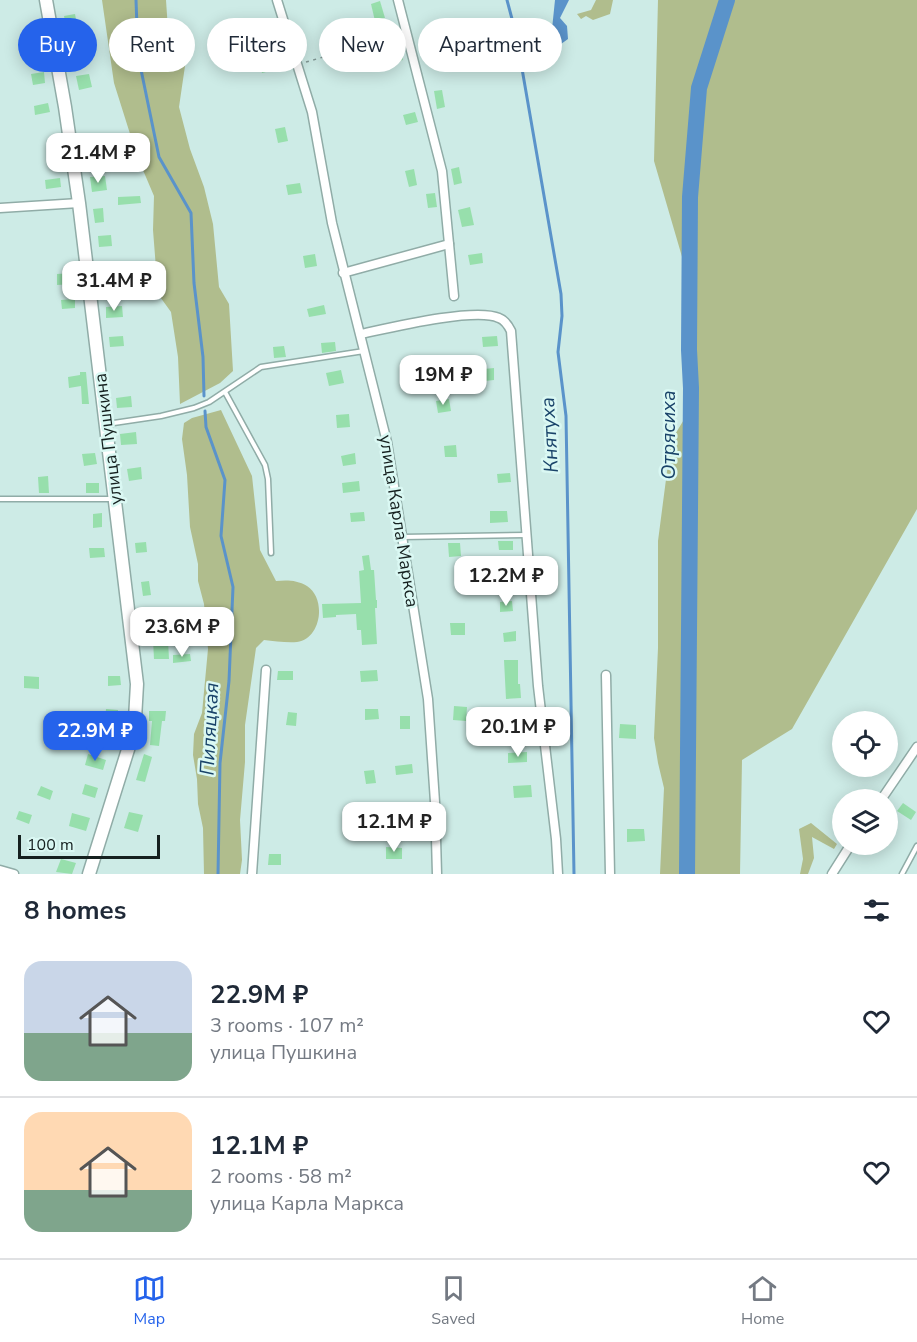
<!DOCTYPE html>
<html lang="en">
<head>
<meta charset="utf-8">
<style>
	:root { --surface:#fff; --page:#f6f6f7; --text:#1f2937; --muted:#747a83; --line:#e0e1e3; --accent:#2563eb }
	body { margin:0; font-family:"Nunito Sans",sans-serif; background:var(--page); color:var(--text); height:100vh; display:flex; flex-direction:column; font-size:22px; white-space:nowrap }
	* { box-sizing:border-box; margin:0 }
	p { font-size:20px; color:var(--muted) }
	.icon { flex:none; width:33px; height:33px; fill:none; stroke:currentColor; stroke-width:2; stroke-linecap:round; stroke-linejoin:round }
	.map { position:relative; height:874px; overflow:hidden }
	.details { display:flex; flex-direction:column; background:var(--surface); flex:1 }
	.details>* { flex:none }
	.guide { position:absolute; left:18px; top:18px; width:600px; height:54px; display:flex; gap:12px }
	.tools { position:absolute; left:832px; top:711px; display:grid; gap:12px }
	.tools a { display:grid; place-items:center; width:66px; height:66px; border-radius:50%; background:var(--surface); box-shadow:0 3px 15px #0003; font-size:30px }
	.scale { position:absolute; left:18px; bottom:15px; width:142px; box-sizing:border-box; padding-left:6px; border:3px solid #15201f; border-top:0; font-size:16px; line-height:21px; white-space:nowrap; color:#15201f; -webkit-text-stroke:4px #daf8f3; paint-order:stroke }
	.price { position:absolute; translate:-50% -51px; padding:0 14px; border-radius:12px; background:#fff; color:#222; font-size:20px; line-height:39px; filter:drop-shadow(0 2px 3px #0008) }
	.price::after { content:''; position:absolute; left:50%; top:36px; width:18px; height:14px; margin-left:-9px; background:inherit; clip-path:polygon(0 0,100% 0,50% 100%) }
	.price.current { background:var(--accent); color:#fff }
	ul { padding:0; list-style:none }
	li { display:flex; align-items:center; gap:18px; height:150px; padding:0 24px }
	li+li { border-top:2px solid var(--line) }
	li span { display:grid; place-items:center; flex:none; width:168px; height:120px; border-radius:18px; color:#555 }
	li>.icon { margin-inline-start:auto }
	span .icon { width:72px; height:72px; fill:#fffc; stroke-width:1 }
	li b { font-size:26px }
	h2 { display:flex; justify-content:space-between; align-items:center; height:72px; padding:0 24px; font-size:26px }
	.tag { padding:0 21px; border-radius:27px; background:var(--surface); box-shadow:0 3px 15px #0003; font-size:21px; line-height:54px }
	.tag.current { background:var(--accent); color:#fff }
	.menu { display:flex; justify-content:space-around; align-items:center; height:84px; border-top:2px solid var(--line); background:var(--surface); font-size:16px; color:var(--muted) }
	.menu a { display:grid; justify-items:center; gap:3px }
	.menu .current { color:var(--accent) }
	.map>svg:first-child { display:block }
</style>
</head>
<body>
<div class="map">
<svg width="917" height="874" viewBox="0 0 917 874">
	<rect width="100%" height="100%" fill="#cdebe6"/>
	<g fill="#b0bd8d">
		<path d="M102,0H166L168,30L185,66L179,107L190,149L204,187L213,224L219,287L229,304L233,371L220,383L180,404L178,357L171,312L158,294L153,230L154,196L137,156L114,83Z"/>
		<path d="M596,0H613L610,14L593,20L586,16L581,19L577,14L591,10Z"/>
		<path d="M658,0H917V509L792,729L742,760L740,874H660L664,788L658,763L654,738L658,648V541L671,441L691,408L697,308L654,161Z"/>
		<path d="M221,410L252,476L260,550L276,581C287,580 297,580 307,586C327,599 321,639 297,642C287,643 274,641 264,640L256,648L245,725V762L240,820L242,860L240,874H204L203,828L198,804L197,779L193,755L194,734L202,713L208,649L204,604L198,581V564L190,527L187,475L182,439L184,423L192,418Z"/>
		<path d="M811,823L837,844L834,849L812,837L814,858L808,874H800L803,859L799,829Z"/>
	</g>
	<path fill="#5a93ca" d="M555,0H569L560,18L567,26L568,39L561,44L545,39L546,33L552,29Z"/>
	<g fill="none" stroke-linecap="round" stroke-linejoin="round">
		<g stroke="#5a93ca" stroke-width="3">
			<path d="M136,0L138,55L159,157L191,213L194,283L203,357L204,396"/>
			<path d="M507,0L516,34L561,294L562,316L558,352L566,416L574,874"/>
			<path d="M205,411L206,427L225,480L221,536L233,587L229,681L220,763L218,874"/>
		</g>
		<path stroke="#5a93ca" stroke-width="16" d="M687,874L691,388L689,350L690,197L699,88L727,0"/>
	</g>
	<g fill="#97dfac">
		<path d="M380,1L385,18L375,21L371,4Z"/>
		<path d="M75,14L80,42L70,44L64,16Z"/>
		<path d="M399,46L403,60L391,63L387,49Z"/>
		<path d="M439,51L440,60L428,62L427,52Z"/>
		<path d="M271,59L274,70L262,73L259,62Z"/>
		<path d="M44,72L45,83L33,85L31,74Z"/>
		<path d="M89,74L92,87L79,90L76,76Z"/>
		<path d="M442,90L445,107L437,109L434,91Z"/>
		<path d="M48,103L50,112L35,115L34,106Z"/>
		<path d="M415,112L418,122L406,125L403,115Z"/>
		<path d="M285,127L288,141L278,143L275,129Z"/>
		<path d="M459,167L462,183L454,185L451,169Z"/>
		<path d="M414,169L417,185L409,187L405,171Z"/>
		<path d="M105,176L107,190L92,192L90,177Z"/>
		<path d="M60,178L61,187L46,189L45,180Z"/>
		<path d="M300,183L302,193L288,195L286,185Z"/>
		<path d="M435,193L437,207L428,208L426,194Z"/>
		<path d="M140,196L141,203L118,205V197Z"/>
		<path d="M470,207L474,225L462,227L458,210Z"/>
		<path d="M103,208L104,222L95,223L93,209Z"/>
		<path d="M111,235L112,246L99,247L98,236Z"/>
		<path d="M482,253L483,263L470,265L468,255Z"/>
		<path d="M315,254L317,266L305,268L303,256Z"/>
		<path d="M110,264L111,277H102L101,265Z"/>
		<path d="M73,273L74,284L57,285V274Z"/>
		<path d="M75,299V308L62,309L61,300Z"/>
		<path d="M324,305L326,314L309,317L307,309Z"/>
		<path d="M122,306L123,317L106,318V307Z"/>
		<path d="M123,336L124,346L110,347L109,337Z"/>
		<path d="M497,336L498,346L483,347L482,337Z"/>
		<path d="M335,342L336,351L322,353L321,343Z"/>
		<path d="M284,346L286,357L274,358L273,347Z"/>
		<path d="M494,368V380L485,381L484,369Z"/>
		<path d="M341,370L344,383L329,386L326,373Z"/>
		<path d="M80,372H86L89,404H82L81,386L69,388L68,377L80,375Z"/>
		<path d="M131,396L132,407L117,408L116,398Z"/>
		<path d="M449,399L451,411L438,413L436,401Z"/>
		<path d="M349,414L350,427L337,428L336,415Z"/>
		<path d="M136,432L137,444L121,445L120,434Z"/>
		<path d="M456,445L457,457H445L444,446Z"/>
		<path d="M95,453L97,464L84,466L82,454Z"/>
		<path d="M355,453L356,464L343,466L341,456Z"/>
		<path d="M141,467L142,479L129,481L127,469Z"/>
		<path d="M510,473L511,482L498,483L497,474Z"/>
		<path d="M48,476L49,493H39L38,477Z"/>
		<path d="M359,481L360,491L343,493L342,483Z"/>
		<rect x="86" y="483" width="13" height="10"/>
		<path d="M490,511H507L508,522L490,523Z"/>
		<path d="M364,512L365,521L351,522L350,513Z"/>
		<path d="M102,513V527L93,528V514Z"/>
		<path d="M498,541H513V550H499Z"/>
		<path d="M146,542L147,552L136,553L135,543Z"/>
		<path d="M448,543H460L461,556L449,557Z"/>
		<path d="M89,548H104L105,557L90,558Z"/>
		<path d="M369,555L371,570H374L376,600H377V608H375L377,644L362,645L361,630H357L356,614L336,615V617L323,618L322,604L361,603L359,571L364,570L362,556Z"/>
		<path d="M497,566H509L510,575L497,576Z"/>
		<path d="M149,581L151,595L143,596L141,582Z"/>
		<path d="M512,601L513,611L500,612V602Z"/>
		<path d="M450,623H465V635H451Z"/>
		<path d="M516,631V641L504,642L503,633Z"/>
		<path d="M153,640H168L169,659H154Z"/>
		<path d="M190,654L191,661L173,663V655Z"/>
		<path d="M504,660H518V684H520L521,698L506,699Z"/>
		<path d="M377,670L378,681L361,682L360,671Z"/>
		<path d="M278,671H293V680H277Z"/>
		<path d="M24,676L39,677V689L24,688Z"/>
		<path d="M108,676H120L121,685L108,686Z"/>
		<path d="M454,706L467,707L466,721L453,720Z"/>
		<path d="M106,709L118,710V720H105Z"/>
		<path d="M365,709H378L379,719L365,720Z"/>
		<path d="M149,711H166L165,721H162L159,746L150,745L152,721H149Z"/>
		<path d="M288,712L297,713L296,726L286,725Z"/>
		<rect x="400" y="716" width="10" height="13"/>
		<path d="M523,720L524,731L512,732L511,721Z"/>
		<path d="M620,724L636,725V739L619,738Z"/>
		<path d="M79,728L90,730L87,742L77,740Z"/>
		<path d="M527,752V762L508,763V753Z"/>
		<path d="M88,754L106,760L103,770L85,765Z"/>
		<path d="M144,754L152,757L145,782L136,780Z"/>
		<path d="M412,764L413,773L396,775L395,766Z"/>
		<path d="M374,770L376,783L366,784L364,771Z"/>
		<path d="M85,784L98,788L95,798L82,794Z"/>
		<path d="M531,785L532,797L514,798L513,786Z"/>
		<path d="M41,786L53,791L50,800L37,795Z"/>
		<path d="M903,803L916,812L911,820L897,811Z"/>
		<path d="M413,808L414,818H396L395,809Z"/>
		<path d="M19,811L32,815L29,824L16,819Z"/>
		<path d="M129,812L143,815L138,832L124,828Z"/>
		<path d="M72,813L90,818L86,831L69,826Z"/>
		<path d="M367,823L380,825L379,835L366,834Z"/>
		<path d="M627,829H644L645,841L627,842Z"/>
		<path d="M386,847L402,848V859H386Z"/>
		<path d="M269,854H281V865H268Z"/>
		<path d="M61,859L76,863L72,874L56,872Z"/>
	</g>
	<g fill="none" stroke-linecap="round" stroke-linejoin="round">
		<defs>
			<g id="lane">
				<path d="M225,392L265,465L268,479L271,553"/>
				<path d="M107,424L161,416L194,408L209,402L261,367L364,351"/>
				<path d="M0,499H112"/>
				<path d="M402,537L527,535"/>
				<path d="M902,874L917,846"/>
			</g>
			<g id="street">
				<path d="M277,0L312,112L332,223L387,442L428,699L435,802L437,874"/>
				<path d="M398,0L442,171L454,296"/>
				<path d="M0,208L79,203"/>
				<path d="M343,273L449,244"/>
				<path d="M361,334C389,328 475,307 499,318C505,320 508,325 511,331L538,686L556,839L558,874"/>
				<path d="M606,675L610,874"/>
				<path d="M881,800L917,747"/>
				<path d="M0,870L14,874"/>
				<path d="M252,874L266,670"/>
				<path d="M832,874L851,844"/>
			</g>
			<path id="secondary" d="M46,0L65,107L79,203L137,684L135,719L131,740L89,874"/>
		</defs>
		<use href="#lane" stroke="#90aca7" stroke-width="7"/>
		<use href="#street" stroke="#90aca7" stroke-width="11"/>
		<use href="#secondary" stroke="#90aca7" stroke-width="15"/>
		<path stroke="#829895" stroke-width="1.5" stroke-dasharray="3 4.5" stroke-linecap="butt" d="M306,62L397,36"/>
		<use href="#lane" stroke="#fff" stroke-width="4"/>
		<use href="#street" stroke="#fff" stroke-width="8"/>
		<use href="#secondary" stroke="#fff" stroke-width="12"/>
	</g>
	<g text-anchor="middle" stroke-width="5" stroke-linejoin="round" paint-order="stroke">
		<g font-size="18" fill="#15201f" stroke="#daf8f3">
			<text transform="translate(108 439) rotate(-97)" y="6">улица Пушкина</text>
			<text transform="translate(399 521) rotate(81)" y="6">улица Карла Маркса</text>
		</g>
		<g font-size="20" font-style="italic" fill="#194369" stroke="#daf8f3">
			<text transform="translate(549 435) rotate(-93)" y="7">Княтуха</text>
			<text transform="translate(668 435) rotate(-90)" y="7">Отрясиха</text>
			<text transform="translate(209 729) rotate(-87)" y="7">Пиляцкая</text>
		</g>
	</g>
</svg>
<div class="tools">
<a><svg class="icon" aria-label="locate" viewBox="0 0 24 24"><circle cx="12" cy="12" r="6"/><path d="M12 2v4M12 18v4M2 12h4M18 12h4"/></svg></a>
<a><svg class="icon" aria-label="layers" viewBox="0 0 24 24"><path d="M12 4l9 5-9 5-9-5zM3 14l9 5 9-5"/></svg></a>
</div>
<div class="scale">100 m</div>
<b class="price" style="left:98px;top:184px">21.4M ₽</b>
<b class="price" style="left:114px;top:312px">31.4M ₽</b>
<b class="price" style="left:443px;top:406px">19M ₽</b>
<b class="price" style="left:506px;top:607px">12.2M ₽</b>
<b class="price" style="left:182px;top:658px">23.6M ₽</b>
<b class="price" style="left:518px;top:758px">20.1M ₽</b>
<b class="price current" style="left:95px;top:762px">22.9M ₽</b>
<b class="price" style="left:394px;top:853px">12.1M ₽</b>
<div class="guide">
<a class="tag current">Buy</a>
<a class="tag">Rent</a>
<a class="tag">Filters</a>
<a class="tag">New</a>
<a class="tag">Apartment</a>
</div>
</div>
<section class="details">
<h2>8 homes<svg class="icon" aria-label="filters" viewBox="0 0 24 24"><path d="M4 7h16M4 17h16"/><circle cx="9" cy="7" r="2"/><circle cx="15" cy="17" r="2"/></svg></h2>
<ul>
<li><span style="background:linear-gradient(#c9d6e8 60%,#7fa58c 0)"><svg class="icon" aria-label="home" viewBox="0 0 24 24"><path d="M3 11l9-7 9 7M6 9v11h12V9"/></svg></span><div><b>22.9M ₽</b><p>3 rooms · 107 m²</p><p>улица Пушкина</p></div><svg class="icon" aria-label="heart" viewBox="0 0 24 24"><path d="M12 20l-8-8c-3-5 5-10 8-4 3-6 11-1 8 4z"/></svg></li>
<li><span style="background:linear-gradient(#ffd9b3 65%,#7fa58c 0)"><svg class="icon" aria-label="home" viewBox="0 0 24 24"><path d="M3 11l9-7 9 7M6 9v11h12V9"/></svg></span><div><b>12.1M ₽</b><p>2 rooms · 58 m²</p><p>улица Карла Маркса</p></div><svg class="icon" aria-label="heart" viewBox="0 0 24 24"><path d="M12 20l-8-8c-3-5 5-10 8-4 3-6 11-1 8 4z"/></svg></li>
</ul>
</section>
<nav class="menu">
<a class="current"><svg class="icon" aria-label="map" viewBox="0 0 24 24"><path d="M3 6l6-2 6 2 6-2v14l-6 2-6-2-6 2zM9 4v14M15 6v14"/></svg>Map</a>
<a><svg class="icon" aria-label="saved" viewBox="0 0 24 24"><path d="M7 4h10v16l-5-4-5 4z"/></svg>Saved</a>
<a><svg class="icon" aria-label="home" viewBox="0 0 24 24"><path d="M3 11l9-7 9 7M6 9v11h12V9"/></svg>Home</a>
</nav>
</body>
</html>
